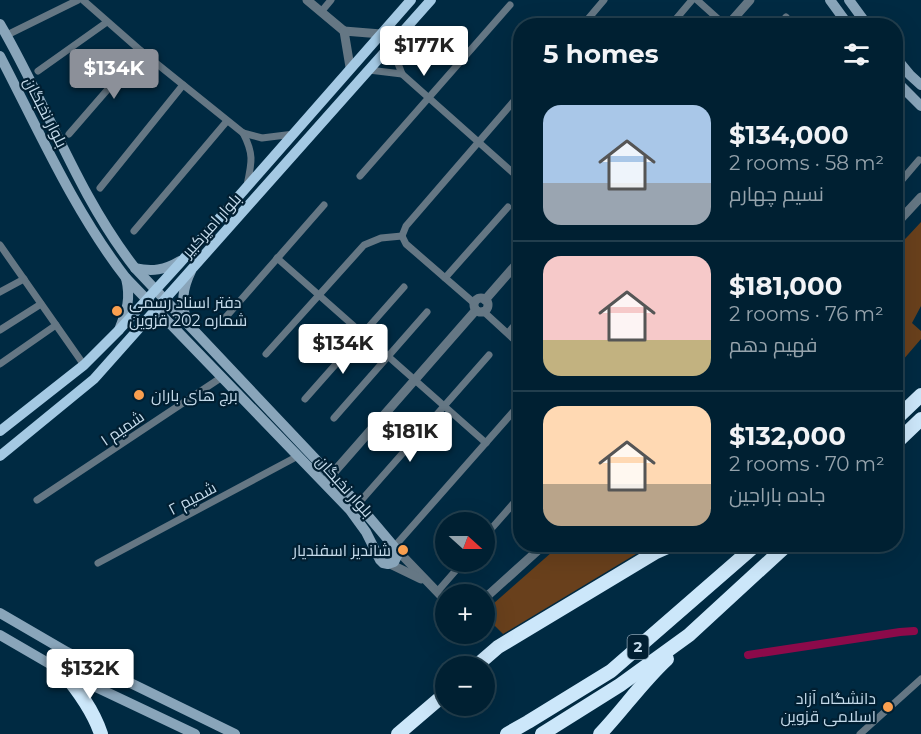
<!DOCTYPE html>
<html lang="en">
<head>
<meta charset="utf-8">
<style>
	:root { --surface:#002032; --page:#0e2d3e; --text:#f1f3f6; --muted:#95a3ac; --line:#223e4d; --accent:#8c9099 }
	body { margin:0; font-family:Montserrat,Cairo,sans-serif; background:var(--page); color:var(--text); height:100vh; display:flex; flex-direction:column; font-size:22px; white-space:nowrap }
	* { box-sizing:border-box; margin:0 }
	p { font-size:20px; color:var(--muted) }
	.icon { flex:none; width:33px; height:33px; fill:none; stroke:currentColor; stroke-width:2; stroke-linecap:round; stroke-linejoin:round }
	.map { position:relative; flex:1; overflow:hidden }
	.panel { position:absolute; left:513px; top:18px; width:390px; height:534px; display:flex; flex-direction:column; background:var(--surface); border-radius:24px; box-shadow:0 6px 24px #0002,0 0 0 2px var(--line) }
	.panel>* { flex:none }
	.needle { width:39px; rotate:111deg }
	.buttons { position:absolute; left:435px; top:512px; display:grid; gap:12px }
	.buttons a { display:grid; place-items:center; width:60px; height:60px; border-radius:50%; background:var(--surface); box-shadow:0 6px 24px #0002,0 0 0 2px var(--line); font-size:30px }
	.price { position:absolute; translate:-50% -51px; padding:0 14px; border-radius:6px; background:#fff; color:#222; font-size:20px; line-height:39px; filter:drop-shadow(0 2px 3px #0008) }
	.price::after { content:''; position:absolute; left:50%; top:36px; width:18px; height:14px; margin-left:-9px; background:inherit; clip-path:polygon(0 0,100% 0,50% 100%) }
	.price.current { background:var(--accent); color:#fff }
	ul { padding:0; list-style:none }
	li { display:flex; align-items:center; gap:18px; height:150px; padding:0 30px }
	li+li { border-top:2px solid var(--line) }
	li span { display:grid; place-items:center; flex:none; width:168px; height:120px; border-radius:18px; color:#555 }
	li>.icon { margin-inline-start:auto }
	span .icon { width:72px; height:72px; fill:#fffc; stroke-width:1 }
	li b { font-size:26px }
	h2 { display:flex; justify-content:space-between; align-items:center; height:72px; padding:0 30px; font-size:26px }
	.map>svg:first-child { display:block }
</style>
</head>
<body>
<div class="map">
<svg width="921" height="734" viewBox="0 0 921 734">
	<rect width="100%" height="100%" fill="#002a42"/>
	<g fill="#69401c">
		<path d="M921,222V306L912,323L921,331V339L896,368V248L908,236Z"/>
		<path d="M560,545H651L503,634L485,616V611Z"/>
	</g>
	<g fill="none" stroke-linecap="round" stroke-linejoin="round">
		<path stroke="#8c0a4a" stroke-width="8" d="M748,655L900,632L914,631"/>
		<g stroke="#657784" stroke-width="7">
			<path d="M83,0L141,51L243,133L262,138L294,134"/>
			<path d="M697,0L726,26"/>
			<path d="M321,12L331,0"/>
			<path d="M582,26L604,0"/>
			<path d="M670,26L692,0"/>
			<path d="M779,26L786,17"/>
			<path d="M7,35L78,0"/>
			<path d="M391,45L402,74L520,179"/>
			<path d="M369,70L402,74"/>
			<path d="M38,71L107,22"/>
			<path d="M243,133C254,154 252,162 247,185"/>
			<path d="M69,134L141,51"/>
			<path d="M896,146V145"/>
			<path d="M360,176L510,5"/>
			<path d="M896,187L919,160"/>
			<path d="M100,188L183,85"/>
			<path d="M134,231L227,121"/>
			<path d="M402,236L406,226L520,94"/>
			<path d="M402,236L406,244L474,303"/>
			<path d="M0,245L84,365"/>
			<path d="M277,258L486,443"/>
			<path d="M445,278L508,207"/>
			<path d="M0,292L24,279"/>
			<path d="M483,311L520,345"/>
			<path d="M225,318L324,205"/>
			<path d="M0,330L41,304"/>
			<path d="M508,333L520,319"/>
			<path d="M266,354L364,245L381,238L402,236"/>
			<path d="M0,364L56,325"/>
			<path d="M305,399L404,287"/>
			<path d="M334,418L427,312"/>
			<path d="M37,500L222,377"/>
			<path d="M358,504L489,355"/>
			<path d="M484,537L520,496"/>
			<path d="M394,547L520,404"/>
			<path d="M98,563L298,456"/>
			<path d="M437,592L464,561"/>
			<path d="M860,734L921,679"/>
		</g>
		<g stroke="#657784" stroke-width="9">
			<path d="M307,0L344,31"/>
			<path d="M727,26L750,0"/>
			<path d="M344,31L381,34"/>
			<path d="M344,31L350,67"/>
			<path d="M896,224L921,197"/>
			<circle cx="481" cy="305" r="7"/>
			<path d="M485,300L520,260"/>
			<path d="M327,480L476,310"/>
			<path d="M396,549L446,601"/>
			<path d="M390,564L421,579"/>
			<path d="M484,599L545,544"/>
		</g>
		<g stroke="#89a5ba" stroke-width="10">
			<path d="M830,0L849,26"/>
			<path d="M849,0L868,26"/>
			<path d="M0,24C47,104 77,194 135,268L358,504L396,549L397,556L394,562L388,564L383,563L380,560L366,532L350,510L126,278C74,211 39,131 0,56"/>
			<path d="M896,58L910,75L921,85"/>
			<path d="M896,81L921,106"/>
			<path d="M135,268C152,272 165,270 180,261"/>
			<path d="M187,323C181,304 182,289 191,271"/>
			<path d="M119,330C127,310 131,299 126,278"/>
			<path d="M0,613L67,652L235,734"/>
			<path d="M0,635L62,671L195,734"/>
		</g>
		<g stroke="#a4c9e3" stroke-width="10">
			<path d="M0,431L84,365L119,330L180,263L411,0"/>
			<path d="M0,456L94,379L431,0"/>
		</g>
		<g stroke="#cce7fa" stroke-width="14">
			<path d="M896,419L921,395"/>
			<path d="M896,443L921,419"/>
			<path d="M476,666L498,647L656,552L674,544"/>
			<path d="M62,671C78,690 93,710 101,734"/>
			<path d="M398,734L446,693"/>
			<path d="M507,734L528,722L611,671L757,544"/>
			<path d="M542,734L620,685L689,635L788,544"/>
			<path d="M600,734C623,710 642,682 667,659"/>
		</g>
	</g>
	<g fill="#fa9f4f" stroke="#011f32" stroke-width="2">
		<circle cx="117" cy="311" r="6"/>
		<circle cx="139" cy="395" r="6"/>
		<circle cx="403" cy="550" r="6"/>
		<circle cx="888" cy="707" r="6"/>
	</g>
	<g text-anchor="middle" stroke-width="4.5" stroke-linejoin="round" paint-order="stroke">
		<rect fill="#011f32" stroke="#8aa2b3" stroke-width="1.5" x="627.5" y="635" width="21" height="24" rx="4.5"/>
		<g font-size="15" font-weight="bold" fill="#c4daea">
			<text x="638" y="652">2</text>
		</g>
		<g font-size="16" fill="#c4daea" stroke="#011f32">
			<text transform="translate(46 112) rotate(63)" y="6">بلوار نخبگان</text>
			<text transform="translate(211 225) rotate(-48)" y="6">بلوار امیرکبیر</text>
			<text transform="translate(122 428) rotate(-34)" y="6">شمیم ۱</text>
			<text transform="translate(345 486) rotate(48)" y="6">بلوار نخبگان</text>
			<text transform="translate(192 498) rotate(-28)" y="6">شمیم ۲</text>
		</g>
		<g font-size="16" fill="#c4daea" stroke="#011f32" text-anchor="start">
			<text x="129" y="308">دفتر اسناد رسمی<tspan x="129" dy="18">شماره 202 قزوین</tspan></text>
			<text x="151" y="401">برج های باران</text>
			<text x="391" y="556" text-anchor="end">شاندیز اسفندیار</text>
			<text x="876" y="704" text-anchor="end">دانشگاه آزاد<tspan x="876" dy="18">اسلامی قزوین</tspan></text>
		</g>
	</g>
</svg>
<div class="buttons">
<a><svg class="needle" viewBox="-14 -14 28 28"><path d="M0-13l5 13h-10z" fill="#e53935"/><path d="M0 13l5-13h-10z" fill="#95a3ac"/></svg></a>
<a>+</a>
<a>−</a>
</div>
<b class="price" style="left:424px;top:77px">$177K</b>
<b class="price current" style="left:114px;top:100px">$134K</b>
<b class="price" style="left:343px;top:375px">$134K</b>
<b class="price" style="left:410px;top:463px">$181K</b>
<b class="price" style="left:90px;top:700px">$132K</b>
<section class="panel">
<h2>5 homes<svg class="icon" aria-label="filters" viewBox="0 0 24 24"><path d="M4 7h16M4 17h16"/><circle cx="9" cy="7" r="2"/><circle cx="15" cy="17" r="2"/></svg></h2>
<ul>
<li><span style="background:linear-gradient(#a9c7e8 65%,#9aa5b1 0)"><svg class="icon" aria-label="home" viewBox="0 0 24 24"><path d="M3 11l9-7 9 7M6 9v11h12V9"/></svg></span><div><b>$134,000</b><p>2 rooms · 58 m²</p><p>نسیم چهارم</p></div></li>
<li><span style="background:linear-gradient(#f6c9c9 70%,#c2b280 0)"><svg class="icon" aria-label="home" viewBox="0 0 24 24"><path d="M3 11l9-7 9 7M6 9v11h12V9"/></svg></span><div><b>$181,000</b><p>2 rooms · 76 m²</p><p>فهیم دهم</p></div></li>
<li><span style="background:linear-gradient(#ffd9b3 65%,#b9a48a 0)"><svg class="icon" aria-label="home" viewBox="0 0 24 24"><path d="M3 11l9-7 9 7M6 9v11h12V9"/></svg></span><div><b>$132,000</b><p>2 rooms · 70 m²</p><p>جاده باراجین</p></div></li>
</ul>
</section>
</div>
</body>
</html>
